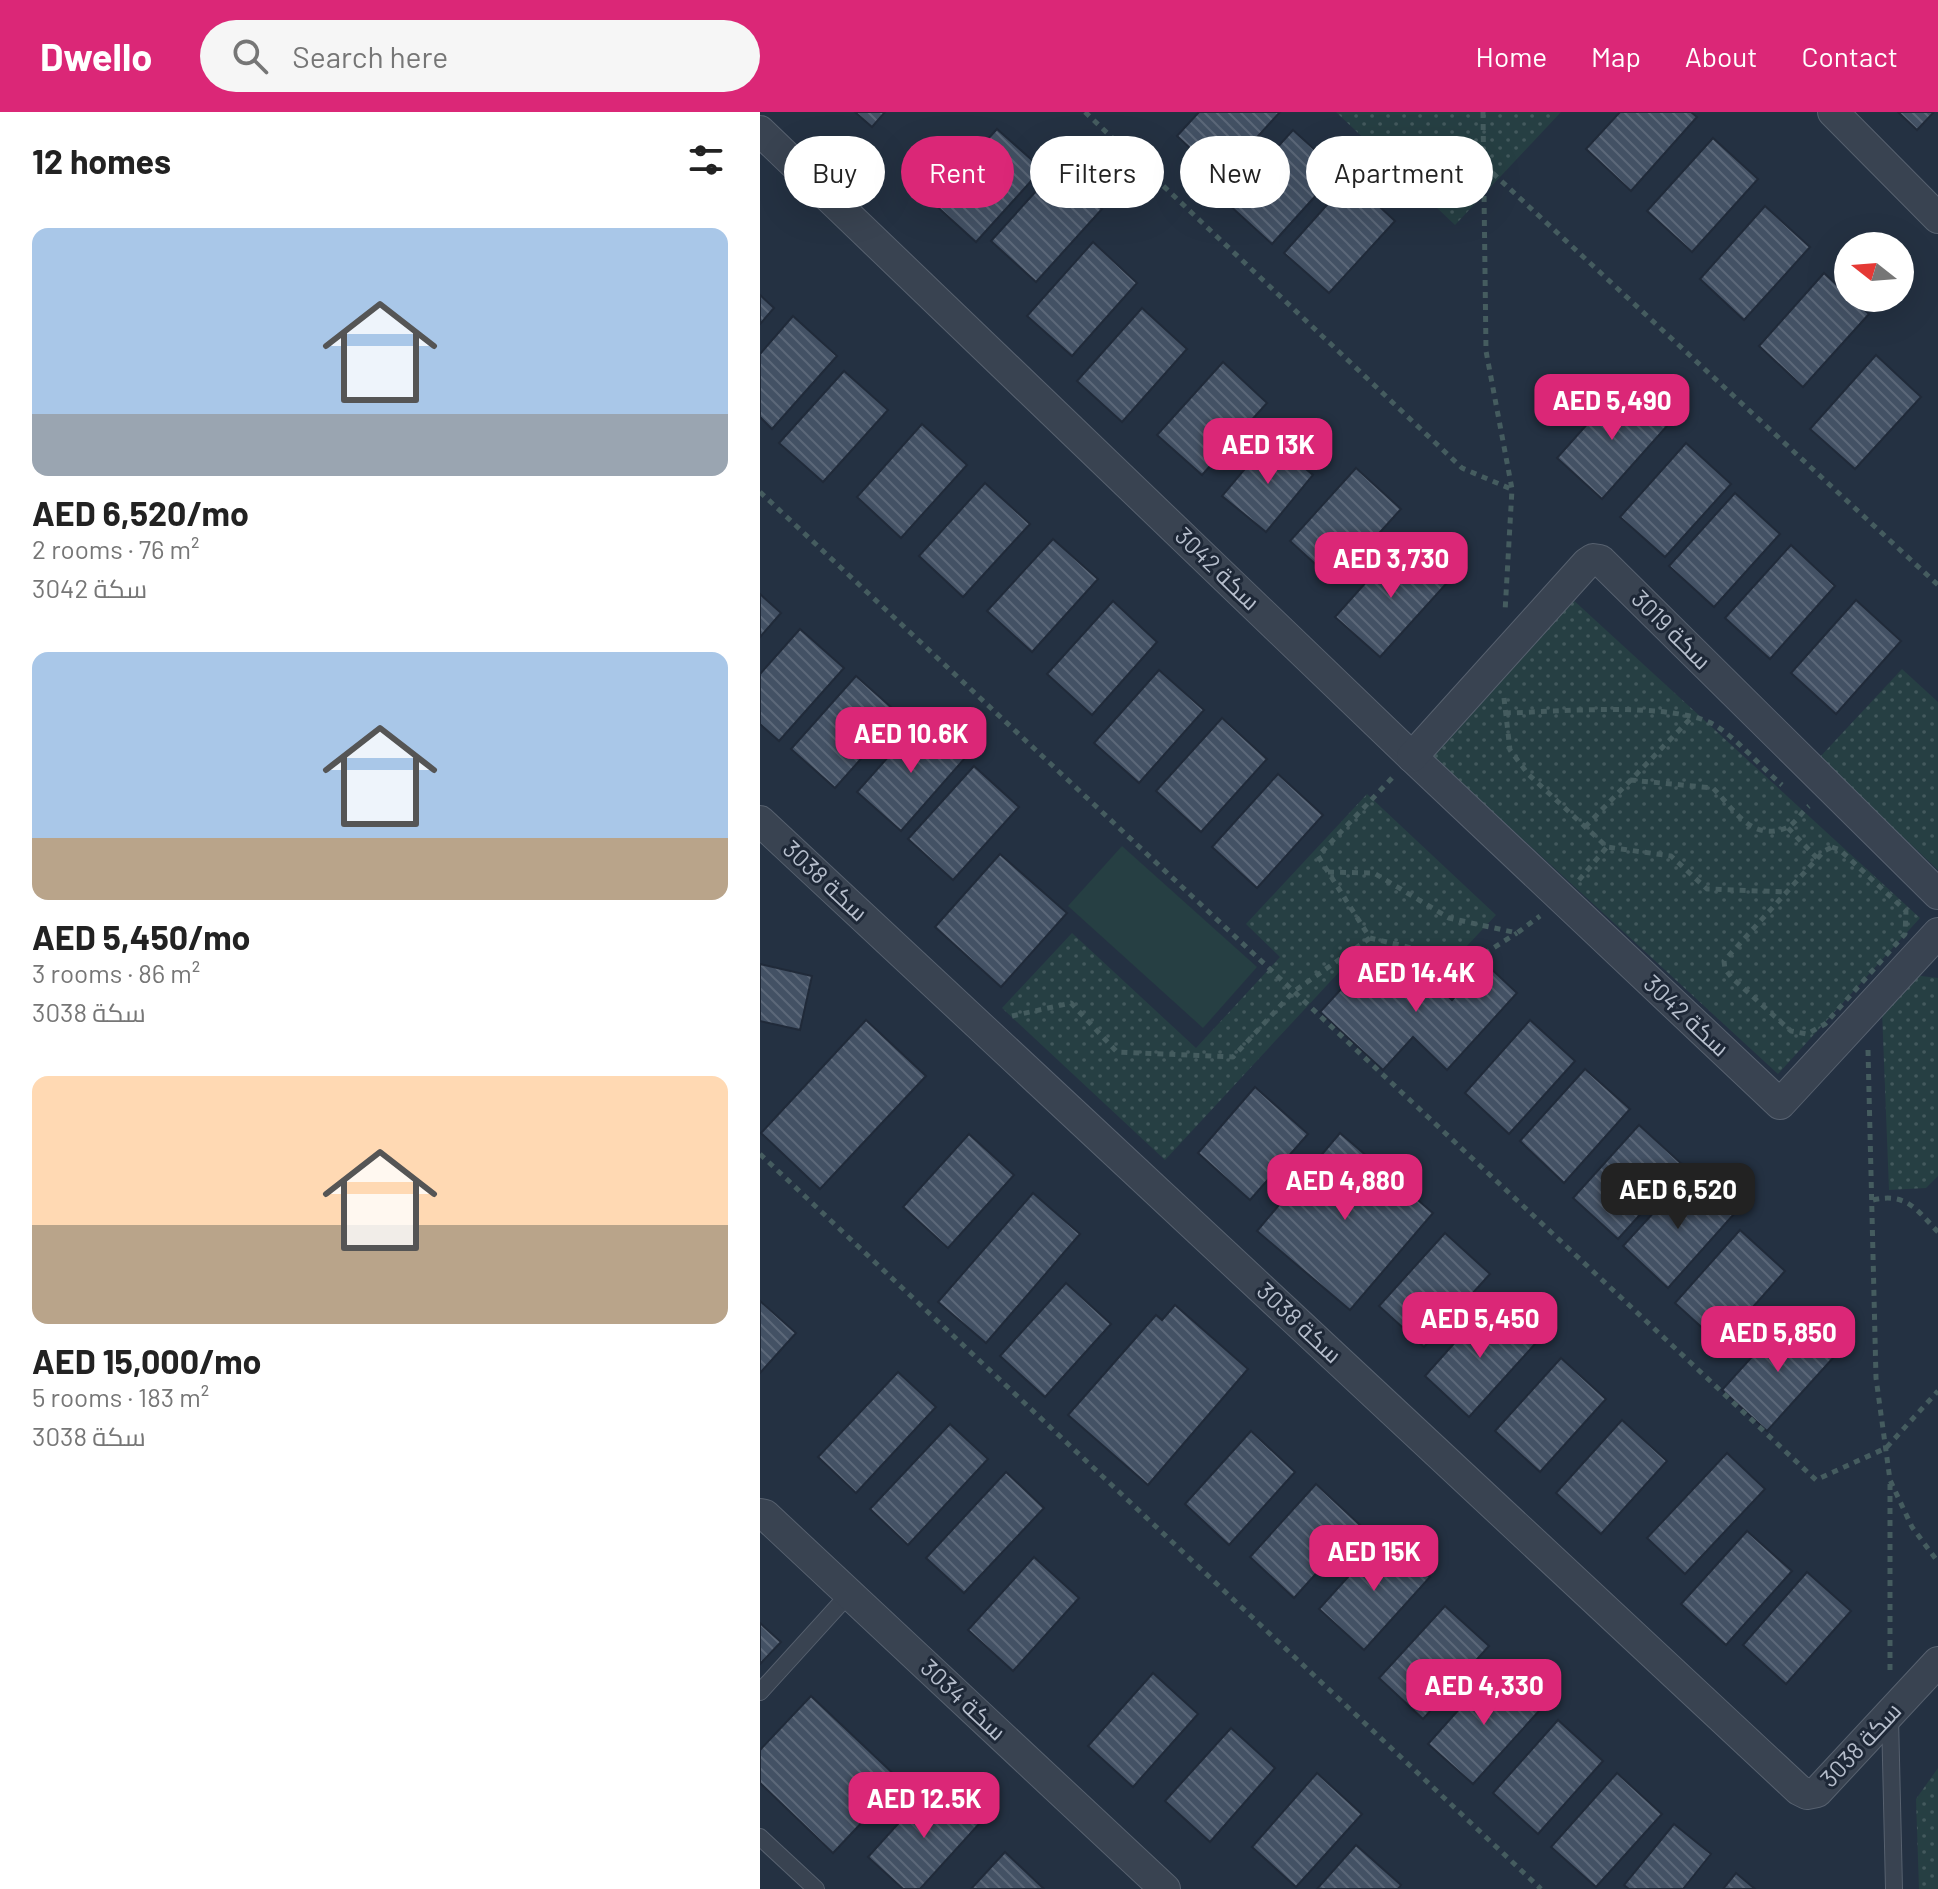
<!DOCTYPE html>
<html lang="en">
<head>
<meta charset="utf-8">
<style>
	:root { --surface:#fff; --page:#f6f6f6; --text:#222; --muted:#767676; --accent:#db2777 }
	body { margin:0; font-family:Barlow,Cairo,sans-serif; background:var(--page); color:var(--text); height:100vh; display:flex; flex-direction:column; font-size:30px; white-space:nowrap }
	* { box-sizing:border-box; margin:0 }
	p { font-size:26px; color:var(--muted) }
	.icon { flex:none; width:44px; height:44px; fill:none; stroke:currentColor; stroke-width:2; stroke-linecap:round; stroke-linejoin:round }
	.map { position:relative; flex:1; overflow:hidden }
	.drawer { display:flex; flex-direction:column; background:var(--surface); width:760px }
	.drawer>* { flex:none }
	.hud { position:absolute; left:24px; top:24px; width:760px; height:72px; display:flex; gap:16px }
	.needle { width:52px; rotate:287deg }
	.tools { position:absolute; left:1074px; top:120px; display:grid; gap:16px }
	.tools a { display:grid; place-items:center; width:80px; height:80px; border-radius:50%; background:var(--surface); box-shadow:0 8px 32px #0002; font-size:40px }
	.price { position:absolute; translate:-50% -68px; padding:0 18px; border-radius:16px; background:var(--accent); color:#fff; font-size:26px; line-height:52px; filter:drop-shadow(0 2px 4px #0008) }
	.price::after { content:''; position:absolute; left:50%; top:48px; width:24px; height:18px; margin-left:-12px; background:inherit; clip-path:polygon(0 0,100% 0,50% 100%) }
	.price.current { background:#222; color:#fff }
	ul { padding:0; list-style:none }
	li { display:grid; align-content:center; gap:16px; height:424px; padding:0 32px }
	li span { display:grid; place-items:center; height:248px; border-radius:16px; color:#555 }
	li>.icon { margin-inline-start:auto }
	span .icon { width:144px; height:144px; fill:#fffc; stroke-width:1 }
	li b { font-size:34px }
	h2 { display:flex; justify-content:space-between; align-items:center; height:96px; padding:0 32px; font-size:34px }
	.tag { padding:0 28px; border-radius:36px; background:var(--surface); box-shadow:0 8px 32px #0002; font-size:28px; line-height:72px }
	.tag.current { background:var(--accent); color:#fff }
	header { display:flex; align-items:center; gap:48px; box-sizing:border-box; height:112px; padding:0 40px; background:var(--accent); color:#fff }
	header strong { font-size:38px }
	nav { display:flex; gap:44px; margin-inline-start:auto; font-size:28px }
	.search { width:560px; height:72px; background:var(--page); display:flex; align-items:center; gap:20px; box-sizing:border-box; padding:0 28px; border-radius:44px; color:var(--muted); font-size:30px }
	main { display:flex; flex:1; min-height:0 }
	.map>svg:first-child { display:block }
</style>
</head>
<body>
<header>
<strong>Dwello</strong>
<div class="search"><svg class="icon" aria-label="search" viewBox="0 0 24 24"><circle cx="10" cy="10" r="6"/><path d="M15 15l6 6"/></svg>Search here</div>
<nav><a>Home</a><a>Map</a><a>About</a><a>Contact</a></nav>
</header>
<main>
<section class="drawer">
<h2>12 homes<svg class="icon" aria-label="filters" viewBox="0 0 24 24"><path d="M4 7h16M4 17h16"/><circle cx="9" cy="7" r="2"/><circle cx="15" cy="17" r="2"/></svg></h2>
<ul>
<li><span style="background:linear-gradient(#a9c7e8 75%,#9aa5b1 0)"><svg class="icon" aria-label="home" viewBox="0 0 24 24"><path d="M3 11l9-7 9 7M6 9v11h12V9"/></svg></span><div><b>AED 6,520/mo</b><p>2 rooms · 76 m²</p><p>سكة 3042</p></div></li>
<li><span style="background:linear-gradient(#a9c7e8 75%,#b9a48a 0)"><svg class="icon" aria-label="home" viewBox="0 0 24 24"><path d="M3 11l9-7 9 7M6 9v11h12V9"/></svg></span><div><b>AED 5,450/mo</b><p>3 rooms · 86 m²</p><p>سكة 3038</p></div></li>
<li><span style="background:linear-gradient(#ffd9b3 60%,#b9a48a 0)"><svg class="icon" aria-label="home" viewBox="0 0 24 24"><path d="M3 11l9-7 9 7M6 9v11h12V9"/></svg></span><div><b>AED 15,000/mo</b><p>5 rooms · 183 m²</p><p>سكة 3038</p></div></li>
</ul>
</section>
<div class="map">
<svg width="1178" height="1777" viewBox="0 0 1178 1777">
	<defs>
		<pattern id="grass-dots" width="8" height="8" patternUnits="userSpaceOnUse" patternTransform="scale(2)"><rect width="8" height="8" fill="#263f43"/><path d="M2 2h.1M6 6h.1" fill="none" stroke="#43595d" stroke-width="1.8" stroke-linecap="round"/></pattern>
		<pattern id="building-back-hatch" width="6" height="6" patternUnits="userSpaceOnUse" patternTransform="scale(2)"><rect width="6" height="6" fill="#435164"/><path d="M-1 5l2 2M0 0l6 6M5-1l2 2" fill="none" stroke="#5c6879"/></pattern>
	</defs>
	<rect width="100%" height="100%" fill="#243142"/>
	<g fill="url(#grass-dots)">
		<path d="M576,0H801L695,113Z"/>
		<path d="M810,485L1160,806L1018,962L668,640Z"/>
		<path d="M1142,557L1178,590V758L1059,646Z"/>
		<path d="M607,682L736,803L688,854L593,845L405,1048L242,896L312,821L436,936L520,845L486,812Z"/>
		<path d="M1153,863L1178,866V1064L1166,1076L1129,1078L1122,899Z"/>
		<path d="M1178,1656V1777H1159L1156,1687Z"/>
	</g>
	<path fill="#263f43" d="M362,734L497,855L443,916L308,794Z"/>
	<g fill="url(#building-back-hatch)" stroke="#202a39" stroke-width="2">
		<path d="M95,0H125L112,15Z"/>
		<path d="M439,0H520L461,65L417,24Z"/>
		<path d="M860,0H931L937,5L871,79L826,37Z"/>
		<path d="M1138,0H1174L1157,18Z"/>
		<path d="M237,17L282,57L216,130L171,89Z"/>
		<path d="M533,18L578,59L512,132L467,91Z"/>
		<path d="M953,26L998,67L932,140L887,99Z"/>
		<path d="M297,56L342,97L276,170L231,129Z"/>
		<path d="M590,67L635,109L569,181L524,141Z"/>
		<path d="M1005,94L1050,135L984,208L940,167Z"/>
		<path d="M333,130L377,171L312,244L267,204Z"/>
		<path d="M1064,161L1088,183V186H1091L1109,202L1043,275L999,234Z"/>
		<path d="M0,183L14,196L0,212Z"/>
		<path d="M382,196L427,237L362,310L317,269Z"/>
		<path d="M33,204L77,244L12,317L0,305V242Z"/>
		<path d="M1116,243L1161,285L1095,357L1050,317Z"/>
		<path d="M463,250L507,291L442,363L397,323Z"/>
		<path d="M84,259L128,298L63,370L19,331Z"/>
		<path d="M862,273L907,314L842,387L797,346Z"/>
		<path d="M162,312L207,353L141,426L97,385Z"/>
		<path d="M510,327L553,363L506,420L462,384Z"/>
		<path d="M926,331L971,372L905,445L860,405Z"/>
		<path d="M596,356L641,397L575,470L530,429Z"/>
		<path d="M225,371L270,412L203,485L159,444Z"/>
		<path d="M975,381L1020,422L954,495L909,454Z"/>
		<path d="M293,427L338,467L272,540L227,499Z"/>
		<path d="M641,431L686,472L620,545L575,505Z"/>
		<path d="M1031,433L1075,474L1010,547L965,506Z"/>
		<path d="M0,482L21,501L0,525Z"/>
		<path d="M1096,488L1141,529L1076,602L1031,561Z"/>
		<path d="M353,489L397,530L332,603L287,562Z"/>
		<path d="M40,517L84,556L19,629L0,612V562Z"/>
		<path d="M399,558L444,598L379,671L334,631Z"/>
		<path d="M96,564L140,603L75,676L31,637Z"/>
		<path d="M462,606L507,647L441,720L396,679Z"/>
		<path d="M162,607L205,646L141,719L97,680Z"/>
		<path d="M214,654L259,695L193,768L148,727Z"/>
		<path d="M518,662L563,703L497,776L452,735Z"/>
		<path d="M240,742L307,801L241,875L175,815Z"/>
		<path d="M606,850L636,878L657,855L692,888L725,851L757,881L687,958L653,925L623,958L560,900Z"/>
		<path d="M0,852L52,864L40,918L0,909Z"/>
		<path d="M106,908L166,964L60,1077L1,1021Z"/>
		<path d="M770,908L815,949L749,1022L705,981Z"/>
		<path d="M825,957L870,997L804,1071L760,1029Z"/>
		<path d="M495,975L548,1022L490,1088L438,1041Z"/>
		<path d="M879,1013L924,1054L858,1127L813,1086Z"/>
		<path d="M580,1021L673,1101L590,1198L497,1119Z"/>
		<path d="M209,1022L254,1063L188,1136L143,1095Z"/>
		<path d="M929,1062L974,1102L908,1176L863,1134Z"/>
		<path d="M273,1081L320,1122L226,1231L178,1190Z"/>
		<path d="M980,1118L1025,1159L960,1232L915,1191Z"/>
		<path d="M685,1121L730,1162L664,1235L619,1194Z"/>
		<path d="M306,1171L351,1212L285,1285L240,1244Z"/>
		<path d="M0,1189L36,1221L0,1261Z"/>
		<path d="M730,1191L775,1232L709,1305L665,1264Z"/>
		<path d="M415,1193L488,1257L388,1373L308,1303L396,1203L402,1208Z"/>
		<path d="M1028,1205L1073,1246L1007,1319L962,1278Z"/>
		<path d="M801,1246L846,1287L780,1360L735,1319Z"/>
		<path d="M138,1260L176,1295L96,1381L58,1345Z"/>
		<path d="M862,1308L907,1349L841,1422L796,1381Z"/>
		<path d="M190,1312L228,1347L148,1433L110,1397Z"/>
		<path d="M491,1319L535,1360L469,1433L425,1392Z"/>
		<path d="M967,1341L1005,1377L925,1462L887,1426Z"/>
		<path d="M246,1360L284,1396L204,1481L166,1446Z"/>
		<path d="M556,1372L600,1413L534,1486L490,1445Z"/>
		<path d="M987,1419L1032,1459L966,1533L921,1492Z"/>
		<path d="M625,1424L670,1465L604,1538L559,1497Z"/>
		<path d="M274,1445L319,1486L253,1559L208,1518Z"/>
		<path d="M1047,1460L1091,1499L1026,1572L983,1533Z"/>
		<path d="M685,1494L729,1534L663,1607L619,1566Z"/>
		<path d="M0,1511L21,1530L0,1552Z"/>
		<path d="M734,1558L779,1599L713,1672L668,1632Z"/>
		<path d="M393,1561L438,1602L373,1675L328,1634Z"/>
		<path d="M51,1584L141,1669L73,1741L0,1671V1638Z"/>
		<path d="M798,1608L843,1649L778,1722L733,1681Z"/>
		<path d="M471,1616L515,1656L450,1730L405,1689Z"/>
		<path d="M557,1661L602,1702L536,1775L492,1735Z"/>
		<path d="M857,1661L902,1702L836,1775L791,1735Z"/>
		<path d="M174,1672L219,1712L160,1777H143L108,1745Z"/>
		<path d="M914,1712L951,1742L923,1777H869L864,1773Z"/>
		<path d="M596,1733L641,1773L638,1777H557Z"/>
		<path d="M245,1740L284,1777H211Z"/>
		<path d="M976,1761L995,1777H963Z"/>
	</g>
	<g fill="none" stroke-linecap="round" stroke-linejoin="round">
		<defs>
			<g id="lane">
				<path d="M0,1580L89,1482"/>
				<path d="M1130,1605L1134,1777"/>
				<path d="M0,1725L56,1777"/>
			</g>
			<g id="street">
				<path d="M1073,0L1178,106"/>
				<path d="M0,19L652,645L1020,992L1178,821"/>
				<path d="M652,645L827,451L833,447L840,448L1178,782"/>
				<path d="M0,709L1039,1678L1047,1682L1057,1680L1178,1550"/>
				<path d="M0,1402L5,1403L405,1777"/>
			</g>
		</defs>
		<use href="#lane" stroke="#57616f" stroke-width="18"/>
		<use href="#street" stroke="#57616f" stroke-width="32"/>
		<g stroke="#455c5f" stroke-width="5" stroke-dasharray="6 6" stroke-linecap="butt">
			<path d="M325,0L702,356L751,377"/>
			<path d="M723,0L726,239L752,377L745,500"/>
			<path d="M724,53L1178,473"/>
			<path d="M0,380L1056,1368L1126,1336L1178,1279"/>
			<path d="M744,586L750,638L768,662L847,735L911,744L947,777L1027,780"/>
			<path d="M745,601C796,600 918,588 958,615C981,631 1001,655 1022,673"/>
			<path d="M632,666L558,744L610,826L711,850L757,821"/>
			<path d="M870,668L953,676C974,697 991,730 1026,716C1034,713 1042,700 1049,694"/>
			<path d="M825,715L933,604"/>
			<path d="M1028,716L1057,746"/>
			<path d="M1072,735L1080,738L1146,799L1145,822L1065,912L1047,922L1031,919L972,866L965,857L964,849L1064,739Z"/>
			<path d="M568,760L614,761L689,806L757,821L780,804"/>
			<path d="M819,768L847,735"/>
			<path d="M252,904L311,891L357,940L473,945L533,880L610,826"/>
			<path d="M1108,938L1116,1266L1130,1368L1152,1415L1178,1450"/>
			<path d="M0,1042L781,1777"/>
			<path d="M1113,1088C1146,1080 1157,1098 1178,1120"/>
			<path d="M1130,1372V1558"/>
		</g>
		<use href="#lane" stroke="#394351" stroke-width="16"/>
		<use href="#street" stroke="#394351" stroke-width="30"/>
	</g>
	<g text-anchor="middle" stroke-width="6" stroke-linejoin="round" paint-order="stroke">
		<g font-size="24" fill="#b6becc" stroke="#1e2837">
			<text transform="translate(457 457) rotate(44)" y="8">سكة 3042</text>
			<text transform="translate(911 518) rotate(45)" y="8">سكة 3019</text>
			<text transform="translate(65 769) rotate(43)" y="8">سكة 3038</text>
			<text transform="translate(926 904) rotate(43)" y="8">سكة 3042</text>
			<text transform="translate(539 1211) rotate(43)" y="8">سكة 3038</text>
			<text transform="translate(203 1588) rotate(43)" y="8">سكة 3034</text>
			<text transform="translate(1101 1633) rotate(-47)" y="8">سكة 3038</text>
		</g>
	</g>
</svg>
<div class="tools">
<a><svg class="needle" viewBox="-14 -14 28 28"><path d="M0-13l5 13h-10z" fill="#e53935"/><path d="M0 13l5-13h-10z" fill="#767676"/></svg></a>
</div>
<b class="price" style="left:852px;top:330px">AED 5,490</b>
<b class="price" style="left:508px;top:374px">AED 13K</b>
<b class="price" style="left:631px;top:488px">AED 3,730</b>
<b class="price" style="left:151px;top:663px">AED 10.6K</b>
<b class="price" style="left:656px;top:902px">AED 14.4K</b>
<b class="price" style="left:585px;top:1110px">AED 4,880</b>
<b class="price current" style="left:918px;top:1119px">AED 6,520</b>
<b class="price" style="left:720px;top:1248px">AED 5,450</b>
<b class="price" style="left:1018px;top:1262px">AED 5,850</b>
<b class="price" style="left:614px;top:1481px">AED 15K</b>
<b class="price" style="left:724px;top:1615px">AED 4,330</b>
<b class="price" style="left:164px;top:1728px">AED 12.5K</b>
<div class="hud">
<a class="tag">Buy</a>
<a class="tag current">Rent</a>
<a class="tag">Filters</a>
<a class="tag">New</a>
<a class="tag">Apartment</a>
</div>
</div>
</main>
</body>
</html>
